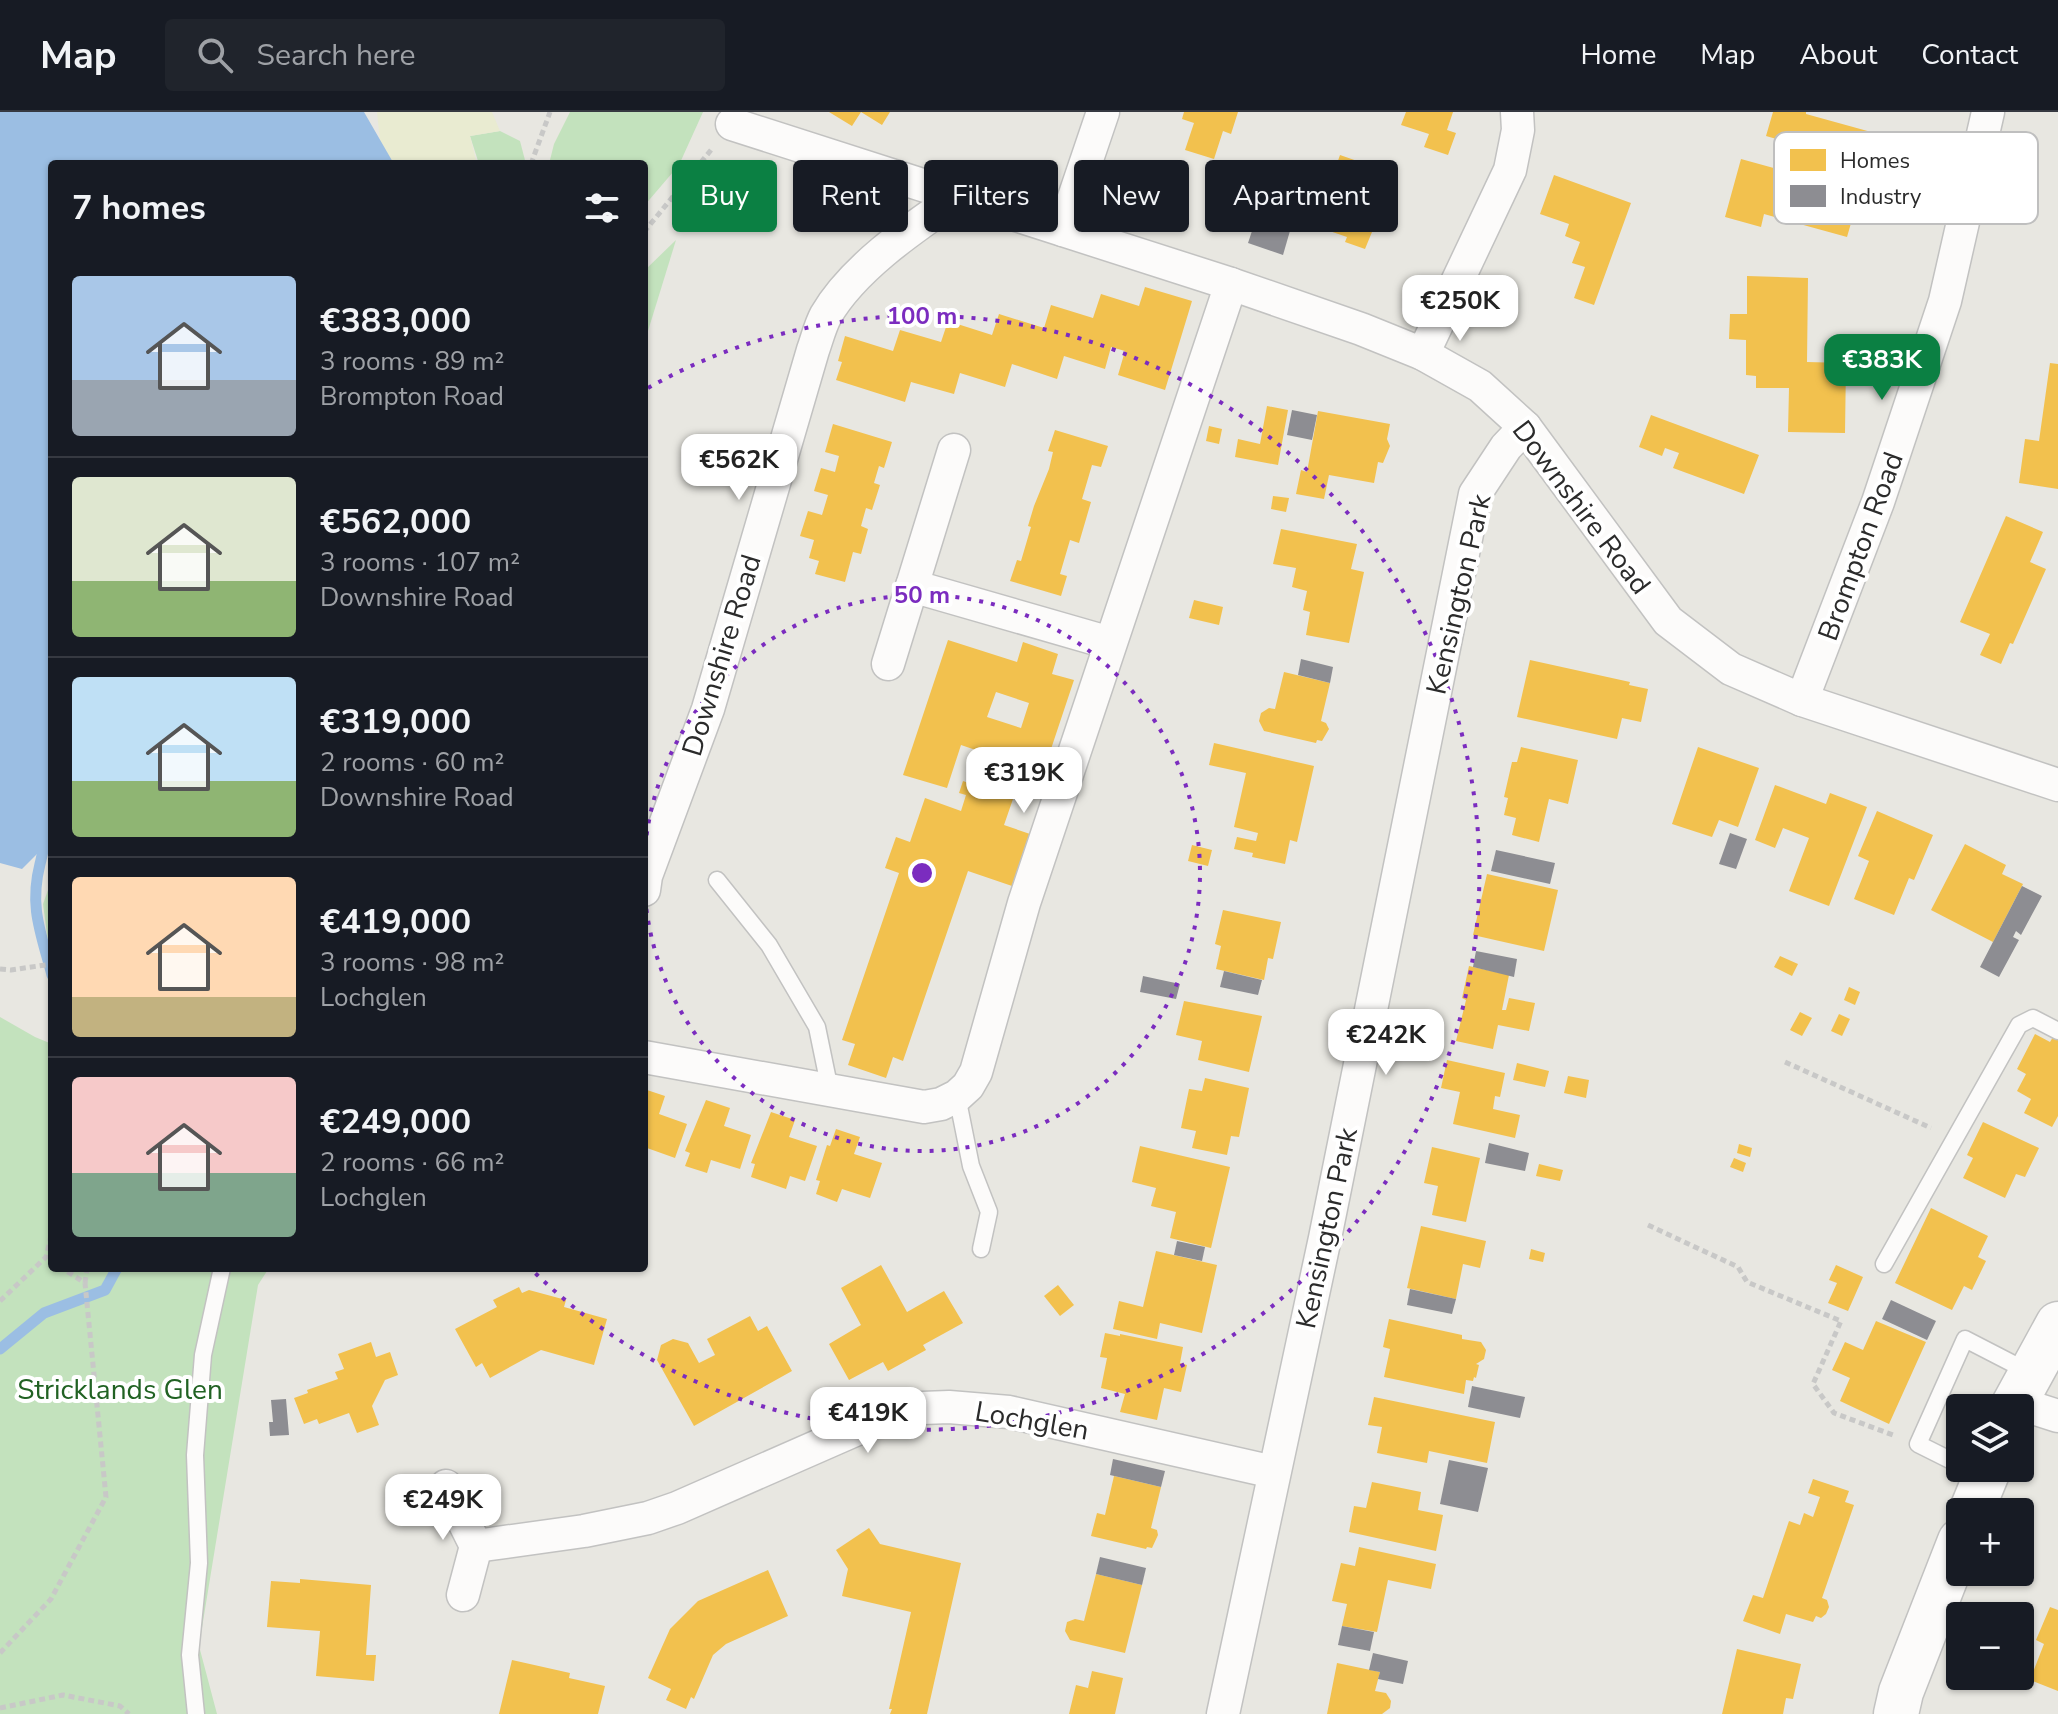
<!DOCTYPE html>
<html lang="en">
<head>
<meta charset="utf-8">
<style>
	:root { --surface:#171b24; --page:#20242c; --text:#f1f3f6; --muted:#9ea1a6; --line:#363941; --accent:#0b8043 }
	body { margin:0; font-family:"Nunito Sans",sans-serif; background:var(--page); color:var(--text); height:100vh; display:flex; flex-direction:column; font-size:30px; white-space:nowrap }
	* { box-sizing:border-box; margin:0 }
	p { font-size:26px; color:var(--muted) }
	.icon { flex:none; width:44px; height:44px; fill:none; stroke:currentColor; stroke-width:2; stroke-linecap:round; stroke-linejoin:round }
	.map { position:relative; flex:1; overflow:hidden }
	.panel { position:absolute; left:48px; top:48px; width:600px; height:1112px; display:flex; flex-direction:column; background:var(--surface); border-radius:8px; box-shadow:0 2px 6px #0004 }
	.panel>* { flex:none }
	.banner { position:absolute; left:672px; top:48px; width:760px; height:72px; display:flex; gap:16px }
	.controls { position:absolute; left:1946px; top:1282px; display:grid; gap:16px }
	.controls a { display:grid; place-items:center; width:88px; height:88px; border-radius:8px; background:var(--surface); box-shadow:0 2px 6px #0004; font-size:40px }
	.price { position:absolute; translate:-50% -68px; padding:0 18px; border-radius:16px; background:#fff; color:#222; font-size:26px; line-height:52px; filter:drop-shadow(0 2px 4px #0008) }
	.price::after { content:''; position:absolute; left:50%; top:48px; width:24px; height:18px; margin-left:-12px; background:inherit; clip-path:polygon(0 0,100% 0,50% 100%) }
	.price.selected { background:var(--accent); color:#fff }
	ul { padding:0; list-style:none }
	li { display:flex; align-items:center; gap:24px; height:200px; padding:0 24px }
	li+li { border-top:2px solid var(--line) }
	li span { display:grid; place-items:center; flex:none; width:224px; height:160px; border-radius:8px; color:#555 }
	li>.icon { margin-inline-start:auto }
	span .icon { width:96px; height:96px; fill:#fffc; stroke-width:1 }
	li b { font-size:34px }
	h2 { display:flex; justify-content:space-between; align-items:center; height:96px; padding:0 24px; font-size:34px }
	.pill { padding:0 28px; border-radius:8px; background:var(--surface); box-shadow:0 2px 6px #0004; font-size:28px; line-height:72px }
	.pill.selected { background:var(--accent); color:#fff }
	header { display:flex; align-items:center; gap:48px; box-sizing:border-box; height:112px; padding:0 40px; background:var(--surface); border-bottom:2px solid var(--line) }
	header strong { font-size:38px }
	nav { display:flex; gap:44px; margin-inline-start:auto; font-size:28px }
	.search { width:560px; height:72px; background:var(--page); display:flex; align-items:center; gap:20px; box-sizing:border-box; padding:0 28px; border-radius:8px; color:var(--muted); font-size:30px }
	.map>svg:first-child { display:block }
</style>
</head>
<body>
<header>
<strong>Map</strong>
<div class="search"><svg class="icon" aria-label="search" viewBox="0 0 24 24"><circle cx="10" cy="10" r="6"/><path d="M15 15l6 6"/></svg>Search here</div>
<nav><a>Home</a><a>Map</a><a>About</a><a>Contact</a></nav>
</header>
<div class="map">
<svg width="2058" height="1602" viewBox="0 0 2058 1602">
	<rect width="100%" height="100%" fill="#e8e7e1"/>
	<g fill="#c3e2bd">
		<path d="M570,0H703L679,53L644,94V52H549L554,32Z"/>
		<path d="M500,19L520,29L526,52H479L470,24Z"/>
		<path d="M676,128L644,232V159Z"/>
		<path d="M52,767V839L50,844L43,792Z"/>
		<path d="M0,905L35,925L52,932V1156H269L258,1173L199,1534L217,1602H0Z"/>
	</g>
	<path fill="#e9ebd1" d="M377,0H492L500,19L470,24L477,52H394L380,29Z"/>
	<path fill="#9bbee3" d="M0,0H364L394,52H52V727L22,757L0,751Z"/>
	<g fill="#f2c14e" fill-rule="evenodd">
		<path d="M829,0H890L882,13L861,0L852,14Z"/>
		<path d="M1184,0H1238L1231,22L1223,19L1214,47L1185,38L1194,11L1182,7Z"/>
		<path d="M1406,0H1453L1447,18L1456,21L1448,43L1424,35L1429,22L1401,13Z"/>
		<path d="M1773,0H1806V2L1882,23L1873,54L1766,24Z"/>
		<path d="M1340,43L1383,58L1363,117L1372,120L1365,137L1345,130L1347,125L1315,114Z"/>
		<path d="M1741,47L1860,80L1847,125L1764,102L1761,115L1725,105Z"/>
		<path d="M1554,63L1631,91L1594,193L1574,186L1585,155L1572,151L1580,130L1565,124L1569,112L1540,102Z"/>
		<path d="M1747,164L1808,166L1807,250L1846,251L1845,321L1788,320L1789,276H1756V264L1746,263V228L1729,227L1730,202H1747Z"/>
		<path d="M1145,175L1192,189L1165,278L1118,263L1125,239L1111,235L1105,257L1064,244L1057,267L1012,252L1005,275L960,261L954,282L911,270L905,290L836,268L842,250L838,249L845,224L893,239L900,218L941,230L948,209L992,223L999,202L1044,216L1051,193L1093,206L1101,182L1139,194Z"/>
		<path d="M2050,251L2058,252V377L2019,371L2025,327L2039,329Z"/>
		<path d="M1267,294L1288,298L1278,353L1235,345L1238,327L1260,332Z"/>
		<path d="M1318,299L1390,312L1387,327L1390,334L1383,351L1378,350L1374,371L1329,363L1324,387L1296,382L1301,358L1307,360Z"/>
		<path d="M1651,303L1759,343L1744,382L1673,356L1679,341L1665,336L1662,344L1639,335Z"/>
		<path d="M833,312L892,330L884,356L879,354L874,371L880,373L872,398L866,396L861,414L868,417L861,442L853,440L845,470L815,462L819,449L809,446L814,428L800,424L808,399L822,403L828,383L814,379L821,356L835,360L839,344L825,340Z"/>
		<path d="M1209,314L1222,317L1219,332L1206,329Z"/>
		<path d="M1055,318L1108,334L1101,355L1092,353L1082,387L1091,390L1079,431L1070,428L1060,462L1067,464L1061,484L1010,469L1017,448L1021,449L1031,415L1028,414L1034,394L1049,357L1053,340L1048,339Z"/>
		<path d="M1273,384L1289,386L1286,400L1271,397Z"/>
		<path d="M2006,404L2043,420L2030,450L2046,457L2013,532L2010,531L2001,552L1980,543L1990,522L1960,510Z"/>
		<path d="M1281,417L1357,432L1351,457L1364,460L1349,531L1306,523L1310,500L1303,498L1307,479L1292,475L1296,456L1273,452Z"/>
		<path d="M1194,488L1223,495L1219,513L1189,506Z"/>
		<path d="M948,528L1017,550L1023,530L1058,542L1052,562L1074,568L1043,661L961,633L947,676L903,663ZM996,580L1029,591L1021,616L987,605Z"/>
		<path d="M1530,548L1630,570L1629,573L1648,577L1641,610L1622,606L1617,627L1517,605Z"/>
		<path d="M1284,560L1330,571L1321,609L1326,611L1329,617L1322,629L1317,628L1316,631L1264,619L1259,609L1261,601L1269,596L1275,597Z"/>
		<path d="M1214,631L1314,654L1297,730L1290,728L1285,752L1252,745L1253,741L1234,737L1237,725L1256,729L1258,721L1234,715L1246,661L1209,653Z"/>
		<path d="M1521,635L1578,648L1568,692L1549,687L1539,730L1512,723L1516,706L1504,703L1508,686L1504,685L1512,650H1517Z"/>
		<path d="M1698,635L1759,656L1738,715L1719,708L1712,725L1672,712Z"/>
		<path d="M963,669L1013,687L1004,713L1030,722L1012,774L968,759L903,949L893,945L886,966L848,953L855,932L842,928L899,761L885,756L896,725L910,730L925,686L961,699L966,683L959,681Z"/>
		<path d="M1775,673L1826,692L1830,681L1867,695L1829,794L1789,779L1809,726L1783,716L1775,736L1755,728Z"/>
		<path d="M1877,699L1933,723L1914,768L1909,766L1894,803L1854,787L1869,749L1858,744Z"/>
		<path d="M1965,732L2006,753L2002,762L2023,772L1993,830L1931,798Z"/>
		<path d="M1192,733L1212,738L1208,754L1188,749Z"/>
		<path d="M1487,762L1558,778L1544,839L1473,823Z"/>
		<path d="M1223,798L1281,810L1273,847L1268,846L1264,868L1216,857L1221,834L1215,832Z"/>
		<path d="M1780,844L1798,852L1792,864L1774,855Z"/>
		<path d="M1469,854L1509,863L1502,898H1506L1509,886L1535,891L1529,919L1498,913L1493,937L1456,929L1466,888L1462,886Z"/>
		<path d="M1849,875L1860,880L1855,893L1844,888Z"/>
		<path d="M1184,889L1262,904L1249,960L1198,948L1202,929L1176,923Z"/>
		<path d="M1800,900L1812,906L1802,924L1790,918Z"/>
		<path d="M1839,902L1850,907L1842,924L1831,919Z"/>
		<path d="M2035,922L2050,930L2053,925L2058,928V1004L2052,1015L2024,1001L2031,987L2017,979L2026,962L2017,957Z"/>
		<path d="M1447,948L1505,961L1500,985L1495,984L1493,997L1520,1003L1515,1026L1453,1012L1460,980L1441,976Z"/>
		<path d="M1517,951L1549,959L1545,975L1513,968Z"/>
		<path d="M1568,964L1589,968L1586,986L1564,981Z"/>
		<path d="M1205,966L1249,976L1239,1025L1231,1024L1227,1043L1192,1036L1196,1019L1181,1016L1189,977L1202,979Z"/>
		<path d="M644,977L665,984L659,1002L687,1012L675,1046L647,1036L644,1042Z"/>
		<path d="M706,988L730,996L724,1014L751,1023L740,1057L711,1048L707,1061L685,1054L690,1041L685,1039Z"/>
		<path d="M771,1000L795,1008L789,1025L817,1034L805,1069L790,1064L786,1077L751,1065L755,1052L751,1051Z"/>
		<path d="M1983,1010L2039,1036L2025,1065L2016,1062L2005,1086L1963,1066L1973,1046L1967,1043Z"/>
		<path d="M836,1017L860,1025L854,1042L882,1051L870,1086L842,1077L837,1090L816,1082L820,1069L816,1068L827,1033L830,1034Z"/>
		<path d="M1739,1032L1752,1036L1750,1045L1737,1041Z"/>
		<path d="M1140,1034L1230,1055L1211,1136L1170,1126L1176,1100L1151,1094L1156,1076L1132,1070Z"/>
		<path d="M1432,1035L1480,1046L1466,1110L1432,1103L1438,1074L1424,1071Z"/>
		<path d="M1734,1046L1746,1051L1743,1060L1730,1055Z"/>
		<path d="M1539,1052L1563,1058L1560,1069L1536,1064Z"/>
		<path d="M1931,1096L1988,1124L1978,1145L1986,1149L1972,1178L1964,1174L1952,1198L1895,1171Z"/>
		<path d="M1421,1114L1486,1129L1480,1156L1463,1152L1456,1187L1407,1176Z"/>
		<path d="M1531,1137L1545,1141L1543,1150L1529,1147Z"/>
		<path d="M1156,1139L1217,1153L1202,1221L1160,1211L1157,1227L1113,1217L1119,1189L1143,1195Z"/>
		<path d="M881,1153L907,1200L944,1179L963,1211L923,1233L926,1238L888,1259L883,1250L849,1268L829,1232L861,1213L841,1176Z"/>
		<path d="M1836,1153L1863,1165L1848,1199L1828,1191L1837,1171L1829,1168Z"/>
		<path d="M1058,1173L1074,1193L1060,1204L1044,1184Z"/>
		<path d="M519,1175L522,1181L529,1178L566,1188L564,1195L607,1207L594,1253L541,1238L490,1266L482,1251L476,1255L455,1217L497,1195L493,1188Z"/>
		<path d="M750,1204L758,1219L767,1214L792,1259L694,1314L657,1248L661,1233L673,1227L688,1231L699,1251L715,1243L707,1227Z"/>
		<path d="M1389,1207L1462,1223V1227L1481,1230L1486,1238L1484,1247L1476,1252L1479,1253L1476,1266L1474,1265L1473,1269L1466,1268L1464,1282L1384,1265L1390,1237L1383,1235Z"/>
		<path d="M1876,1209L1926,1230L1889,1312L1840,1289L1850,1266L1832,1258L1845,1230L1863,1238Z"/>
		<path d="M1105,1221L1120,1224V1222L1183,1235L1180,1251L1187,1253L1181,1280L1164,1276L1157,1308L1120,1300L1125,1282L1101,1276L1107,1246L1100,1245Z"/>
		<path d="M371,1230L376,1245L390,1240L398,1263L385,1268L372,1294L379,1313L357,1321L349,1301L319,1312L317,1307L304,1312L294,1286L308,1281L307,1278L338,1267L335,1260L344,1257L338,1242Z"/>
		<path d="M1374,1285L1495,1310L1487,1351L1429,1339L1427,1351L1377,1341L1382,1315L1368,1313Z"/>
		<path d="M1114,1364L1161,1375L1151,1416L1157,1418L1158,1423L1152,1436L1147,1435L1146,1437L1091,1424L1097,1401L1105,1403Z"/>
		<path d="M1813,1367L1849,1379L1845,1390L1854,1393L1822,1486L1827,1488L1829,1495L1826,1502L1821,1506L1816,1504L1813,1510L1786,1502L1780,1522L1743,1509L1753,1483L1763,1486L1789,1409L1800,1413L1804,1401L1813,1405L1820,1385L1808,1381Z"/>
		<path d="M1372,1370L1421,1380L1418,1398L1443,1403L1436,1439L1349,1420L1354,1394L1366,1396Z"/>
		<path d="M869,1416L880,1432L961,1451L927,1602H890L892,1597H889L911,1500L842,1484L848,1457L836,1438Z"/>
		<path d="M1359,1435L1436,1452L1431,1477L1388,1468L1377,1520L1342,1514L1347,1492L1332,1489L1341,1451L1355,1454Z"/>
		<path d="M768,1458L788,1504L726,1532L713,1543L694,1587L691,1585L686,1597L666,1588L671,1577L648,1566L670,1517L698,1489Z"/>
		<path d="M1096,1462L1142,1473L1125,1541L1070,1528L1065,1519L1067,1510L1075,1507L1084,1509Z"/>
		<path d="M300,1467L371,1473L366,1543H376L374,1569L316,1564L320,1519L267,1515L271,1469L300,1471Z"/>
		<path d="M2050,1495L2058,1498V1579L2030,1568L2044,1532L2036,1528Z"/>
		<path d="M1737,1537L1801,1552L1793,1587L1786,1586L1783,1602H1722Z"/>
		<path d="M512,1548L570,1561L569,1566L605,1574L598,1602H499Z"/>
		<path d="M1337,1551L1380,1560L1375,1579L1386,1581L1391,1589L1390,1596L1382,1602H1327Z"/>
		<path d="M1092,1559L1123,1566L1115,1602H1069L1076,1573L1088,1576Z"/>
	</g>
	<g fill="#8d8d92">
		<path d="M1260,95L1294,105L1283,143L1248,131Z"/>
		<path d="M1292,298L1317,303L1312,328L1287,323Z"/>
		<path d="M1301,547L1333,555L1330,571L1298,563Z"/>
		<path d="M1730,721L1747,727L1736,757L1719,752Z"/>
		<path d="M1496,738L1555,751L1550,772L1491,759Z"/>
		<path d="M2022,774L2042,784L2021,823L2016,819L2013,825L2019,828L1999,865L1980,855Z"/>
		<path d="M1476,839L1517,847L1514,865L1473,855Z"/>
		<path d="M1224,859L1262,868L1258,883L1220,875Z"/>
		<path d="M1143,864L1180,872L1176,887L1140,880Z"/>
		<path d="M1489,1031L1529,1041L1525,1059L1485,1051Z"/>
		<path d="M1177,1129L1205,1135L1202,1149L1174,1143Z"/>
		<path d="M1410,1177L1456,1187L1452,1202L1407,1193Z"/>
		<path d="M1891,1188L1936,1209L1927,1228L1882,1207Z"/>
		<path d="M1472,1274L1525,1285L1520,1306L1468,1295Z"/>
		<path d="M286,1287L289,1323L270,1324L269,1310H273L271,1288Z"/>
		<path d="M1113,1347L1165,1359L1161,1375L1110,1363Z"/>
		<path d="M1449,1348L1488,1356L1478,1400L1440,1392Z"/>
		<path d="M1100,1445L1146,1456L1142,1473L1096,1462Z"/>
		<path d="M1342,1514L1374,1520L1370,1539L1338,1533Z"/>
		<path d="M1373,1541L1408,1549L1403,1572L1378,1567L1380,1560L1369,1558Z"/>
	</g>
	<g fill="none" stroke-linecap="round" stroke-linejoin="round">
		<g stroke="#9bbee3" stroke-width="11">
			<path d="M52,724C43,731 43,741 40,752C29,795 41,821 52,863"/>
			<path d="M0,1237L44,1201L105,1178L117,1156"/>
		</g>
		<defs>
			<g id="lane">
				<path d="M717,768L769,833L817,915L830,978"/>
				<path d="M957,984L971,1054L989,1100L981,1137"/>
				<path d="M1884,1152L2019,913L2033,906L2058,919"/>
				<path d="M1960,1353L1918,1332L1965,1227L2029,1260"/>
				<path d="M196,1602L190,1543L199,1451L195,1343L203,1243L222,1156"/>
			</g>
			<g id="street">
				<path d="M732,12L1231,172L1361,217L1423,242L1480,274L1525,315L1668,509L1731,557L1802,588L2058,673"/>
				<path d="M1063,118L1103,0"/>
				<path d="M1423,242L1510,58L1518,18L1517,0"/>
				<path d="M912,474L1110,531"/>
				<path d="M888,552L954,338"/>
				<path d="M1802,588L1878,390L1945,189L1988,0"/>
				<path d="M644,778L646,764L708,597L813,238C817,227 820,214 826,203C854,155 914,115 959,84"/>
				<path d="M644,945L924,995L941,992L957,984L968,974L976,960L1024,791L1231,172"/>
				<path d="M2014,1290L2058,1304"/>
				<path d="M446,1374L476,1434L463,1483"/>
				<path d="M476,1434L584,1419L648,1406L677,1396L889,1303L922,1296L949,1295L1009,1300L1273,1360"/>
				<path d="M1223,1602L1325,1126L1475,382L1506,335L1525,315"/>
			</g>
			<g id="secondary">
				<path d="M2012,1296L2058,1212"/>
				<path d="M1971,1400L1989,1356"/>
				<path d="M1896,1602L1901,1580L1960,1429"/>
			</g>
		</defs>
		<use href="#lane" stroke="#c2c2c1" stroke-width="19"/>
		<use href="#street" stroke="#c2c2c1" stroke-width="35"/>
		<use href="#secondary" stroke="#c2c2c1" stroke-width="47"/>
		<g stroke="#c8c8c7" stroke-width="5" stroke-dasharray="6 4" stroke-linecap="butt">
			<path d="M531,52L550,0"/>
			<path d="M644,120L711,38"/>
			<path d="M0,857L11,858L52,852"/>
			<path d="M1785,950L1931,1016"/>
			<path d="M1648,1113L1738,1155L1747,1170L1841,1209L1813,1272L1834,1301L1893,1323"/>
			<path d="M85,1171L87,1156"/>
			<path d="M0,1189L46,1145L52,1119"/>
			<path d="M0,1541L51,1487L106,1385L85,1171L62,1156"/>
			<path d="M0,1596L63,1583L120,1594L129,1602"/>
		</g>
		<use href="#lane" stroke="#fcfbfa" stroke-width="16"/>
		<use href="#street" stroke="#fcfbfa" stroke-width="32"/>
		<use href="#secondary" stroke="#fcfbfa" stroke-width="44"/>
	</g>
	<g fill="none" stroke="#7b2cbf" stroke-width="4" stroke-dasharray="4 8">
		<path d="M644 759A278 278 0 1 1 644 763"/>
		<path d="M648 276A557 557 0 1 1 532 1158"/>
	</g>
	<g text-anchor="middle" stroke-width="8" stroke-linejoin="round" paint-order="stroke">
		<g font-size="28" fill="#2b2b2b" stroke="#fff">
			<text transform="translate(1582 395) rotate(53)" y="10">Downshire Road</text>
			<text transform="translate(1860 434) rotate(-70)" y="10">Brompton Road</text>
			<text transform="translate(1458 482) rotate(-77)" y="10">Kensington Park</text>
			<text transform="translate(721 543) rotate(-73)" y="10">Downshire Road</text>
			<text transform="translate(1326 1116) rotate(-78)" y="10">Kensington Park</text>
			<text transform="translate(1032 1308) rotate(10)" y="10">Lochglen</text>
		</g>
		<g font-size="28" fill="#216223" stroke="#fff">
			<text x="120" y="1287">Stricklands Glen</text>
		</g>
	</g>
	<rect x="1774" y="20" width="264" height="92" rx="12" fill="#fff" stroke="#bfbfbf" stroke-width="2"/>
	<rect x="1790" y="37" width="36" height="22" fill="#f2c14e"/>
	<rect x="1790" y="73" width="36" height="22" fill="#8d8d92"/>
	<g font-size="22" fill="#2b2b2b">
		<text x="1840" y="56">Homes</text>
		<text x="1840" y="92">Industry</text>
	</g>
	<circle cx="922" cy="761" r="12" fill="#7b2cbf" stroke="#fff" stroke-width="4"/>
	<g font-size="24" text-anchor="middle" font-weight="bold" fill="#7b2cbf" stroke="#fff" stroke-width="8" stroke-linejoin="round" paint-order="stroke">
		<text x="922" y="212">100 m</text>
		<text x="922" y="491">50 m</text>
	</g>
</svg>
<div class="controls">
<a><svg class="icon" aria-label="layers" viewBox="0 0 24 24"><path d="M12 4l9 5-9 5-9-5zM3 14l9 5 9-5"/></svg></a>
<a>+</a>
<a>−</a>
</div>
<b class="price" style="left:1460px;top:231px">€250K</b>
<b class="price selected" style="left:1882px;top:290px">€383K</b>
<b class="price" style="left:739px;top:390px">€562K</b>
<b class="price" style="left:1024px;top:703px">€319K</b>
<b class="price" style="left:1386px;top:965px">€242K</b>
<b class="price" style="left:868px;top:1343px">€419K</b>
<b class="price" style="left:443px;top:1430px">€249K</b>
<div class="banner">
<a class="pill selected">Buy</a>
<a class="pill">Rent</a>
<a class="pill">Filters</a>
<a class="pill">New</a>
<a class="pill">Apartment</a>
</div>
<section class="panel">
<h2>7 homes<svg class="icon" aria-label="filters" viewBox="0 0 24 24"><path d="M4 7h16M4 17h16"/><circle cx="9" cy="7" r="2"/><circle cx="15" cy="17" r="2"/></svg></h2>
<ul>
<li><span style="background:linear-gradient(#a9c7e8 65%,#9aa5b1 0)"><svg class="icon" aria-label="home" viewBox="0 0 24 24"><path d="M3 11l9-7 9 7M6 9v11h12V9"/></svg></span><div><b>€383,000</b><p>3 rooms · 89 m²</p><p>Brompton Road</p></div></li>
<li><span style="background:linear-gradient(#dfe7d0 65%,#8fb573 0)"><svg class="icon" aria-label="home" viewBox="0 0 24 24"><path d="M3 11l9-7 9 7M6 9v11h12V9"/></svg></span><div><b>€562,000</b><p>3 rooms · 107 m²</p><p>Downshire Road</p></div></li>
<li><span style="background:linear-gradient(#bfe0f5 65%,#8fb573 0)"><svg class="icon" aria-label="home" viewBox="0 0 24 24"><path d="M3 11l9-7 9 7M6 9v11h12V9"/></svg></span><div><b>€319,000</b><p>2 rooms · 60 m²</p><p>Downshire Road</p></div></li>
<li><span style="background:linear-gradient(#ffd9b3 75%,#c2b280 0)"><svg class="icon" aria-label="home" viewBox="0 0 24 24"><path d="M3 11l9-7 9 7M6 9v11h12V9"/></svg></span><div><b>€419,000</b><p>3 rooms · 98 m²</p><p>Lochglen</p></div></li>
<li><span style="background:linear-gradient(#f6c9c9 60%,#7fa58c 0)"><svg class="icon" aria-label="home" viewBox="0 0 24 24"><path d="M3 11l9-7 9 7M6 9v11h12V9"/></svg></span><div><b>€249,000</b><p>2 rooms · 66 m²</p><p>Lochglen</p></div></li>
</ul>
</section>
</div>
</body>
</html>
